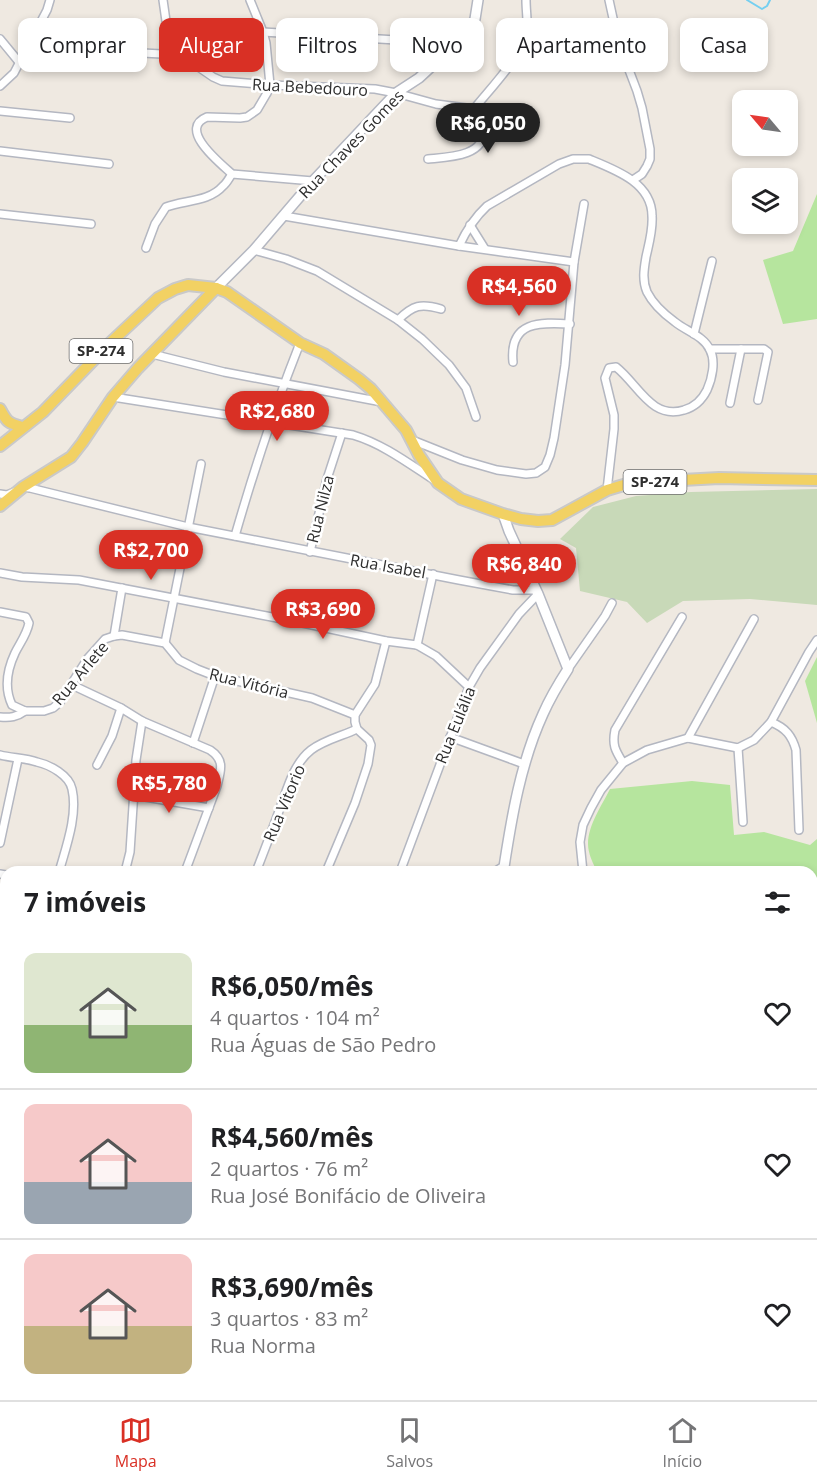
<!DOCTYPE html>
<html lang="pt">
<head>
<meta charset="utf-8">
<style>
	:root { --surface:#fff; --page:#f2f2f2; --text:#202124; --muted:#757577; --line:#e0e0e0; --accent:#d93025 }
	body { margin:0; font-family:"Open Sans",sans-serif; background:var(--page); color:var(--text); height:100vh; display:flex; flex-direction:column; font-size:22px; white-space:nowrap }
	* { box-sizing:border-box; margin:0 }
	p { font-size:20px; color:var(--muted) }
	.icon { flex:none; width:33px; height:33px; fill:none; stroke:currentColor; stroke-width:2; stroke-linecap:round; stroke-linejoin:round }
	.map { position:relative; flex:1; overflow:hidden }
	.details { position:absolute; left:0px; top:866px; width:818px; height:536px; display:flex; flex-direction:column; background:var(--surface); border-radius:18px 18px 0 0; box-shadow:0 3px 9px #0003 }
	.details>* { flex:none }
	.hud { position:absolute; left:18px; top:18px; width:782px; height:54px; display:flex; gap:12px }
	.needle { width:39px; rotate:299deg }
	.buttons { position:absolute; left:732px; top:90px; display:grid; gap:12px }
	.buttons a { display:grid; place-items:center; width:66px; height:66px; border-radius:12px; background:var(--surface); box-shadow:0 3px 9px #0003; font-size:30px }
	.price { position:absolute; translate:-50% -51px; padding:0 14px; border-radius:21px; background:var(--accent); color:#fff; font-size:20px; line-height:39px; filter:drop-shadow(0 2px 3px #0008) }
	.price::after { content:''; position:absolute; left:50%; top:36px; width:18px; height:14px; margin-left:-9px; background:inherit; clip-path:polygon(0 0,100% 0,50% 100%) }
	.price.current { background:#222; color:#fff }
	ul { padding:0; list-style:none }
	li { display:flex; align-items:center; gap:18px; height:150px; padding:0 24px }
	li+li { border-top:2px solid var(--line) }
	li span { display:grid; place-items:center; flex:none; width:168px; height:120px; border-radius:12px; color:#555 }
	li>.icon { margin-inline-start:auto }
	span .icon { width:72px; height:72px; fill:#fffc; stroke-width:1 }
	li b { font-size:26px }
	h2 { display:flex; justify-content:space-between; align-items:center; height:72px; padding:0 24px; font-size:26px }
	.pill { padding:0 21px; border-radius:12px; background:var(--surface); box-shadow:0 3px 9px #0003; font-size:21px; line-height:54px }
	.pill.current { background:var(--accent); color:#fff }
	.tabs { display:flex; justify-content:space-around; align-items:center; height:84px; border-top:2px solid var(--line); background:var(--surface); font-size:16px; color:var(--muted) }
	.tabs a { display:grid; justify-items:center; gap:3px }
	.tabs .current { color:var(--accent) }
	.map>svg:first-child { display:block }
</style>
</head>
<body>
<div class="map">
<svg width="817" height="1400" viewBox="0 0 817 1400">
	<rect width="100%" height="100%" fill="#efe9e1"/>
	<g fill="#b6e59e">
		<path d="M817,194V319L783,324L763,260L793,251Z"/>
		<path d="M817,657V723L805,681Z"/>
		<path d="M692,781L730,785L734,835L764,832L810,845L817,839V931L812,928V872L597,871C593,864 588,853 588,844C588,825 602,805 610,789Z"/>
		<path d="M0,1010L6,1012V1133L0,1134Z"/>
		<path d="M817,1021V1166L812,1178V1032Z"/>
	</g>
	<path fill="#c8d9b8" d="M817,489V605L750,599L683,601L647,623L627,602L580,591L576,548L560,539L593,507L636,496L691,492Z"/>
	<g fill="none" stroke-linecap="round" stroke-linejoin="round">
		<path stroke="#75cff0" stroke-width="2" d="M747,0L762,9L767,6L770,0"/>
		<defs>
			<g id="minor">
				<path d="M163,0L166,21L181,55L213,77L222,81L270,85L375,89L396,93L436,104L474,109"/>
				<path d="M250,0L263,32L266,43L270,85L267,93L257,110L247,117L240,118L207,117C177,129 220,163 232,174L313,181"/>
				<path d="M609,0L618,41L637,91L642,108L650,149V159L647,166L642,174L633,180"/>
				<path d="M263,32L413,41L433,44L448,50"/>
				<path d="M0,39L19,62"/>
				<path d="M27,47L181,55"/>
				<path d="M0,86L14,73L47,10L50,0"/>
				<path d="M474,109C489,90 522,56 527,33C528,22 526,11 526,0"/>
				<path d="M0,111L70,118"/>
				<path d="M0,151L109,164"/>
				<path d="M428,159C449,157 484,157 485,129C485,120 481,114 474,109"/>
				<path d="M0,214L91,224"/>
				<path d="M284,216L459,246L574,262"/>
				<path d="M470,225L485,249"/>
				<path d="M459,246C466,231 474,218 487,206L559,164L573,159H589C616,170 652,183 652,216C653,230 649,243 646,257C644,269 642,280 647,292C653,304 664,314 675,322C686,331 704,336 710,350C716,361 712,379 707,390C702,400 695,407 684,410C651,420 638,384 616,367L609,368L605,378L614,415V429L607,490"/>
				<path d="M146,248L155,224L166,207C185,200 209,202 223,186C227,183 229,178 232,174"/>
				<path d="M254,250L286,259L317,271L398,320L422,339L449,365L466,388L476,417"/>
				<path d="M398,320C413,305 421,303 441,309"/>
				<path d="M694,334L712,261"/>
				<path d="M710,349H764L768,352L758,400"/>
				<path d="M152,354L224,372L382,402"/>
				<path d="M513,362C509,321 540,322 570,324"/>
				<path d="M113,397L353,435C383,444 408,463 434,480"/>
				<path d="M730,403L741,349"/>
				<path d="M412,440L462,460L497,470L526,474L536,473L545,467L550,455L554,438L565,365L574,262L584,204"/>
				<path d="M23,487L30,488L188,527L459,580L513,590H536"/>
				<path d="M0,494L7,495L14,492"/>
				<path d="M235,536C254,470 275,406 300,343"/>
				<path d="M310,552L327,479L342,433"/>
				<path d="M0,573L22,577L79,580L298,622L386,641L417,645L436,656L469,687"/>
				<path d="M0,612L26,617L29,623C27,634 20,643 15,653C7,670 4,688 12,705L25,711H44L53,708L60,702L88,658L105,639L114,636L122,635L165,643L179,660L197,669L215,676L312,698L355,715"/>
				<path d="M114,636L122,588"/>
				<path d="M165,643L201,464"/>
				<path d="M417,645L433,574"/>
				<path d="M568,669L605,616L612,603"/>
				<path d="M72,685L121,708L142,721L210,750C225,760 221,770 217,786L185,872"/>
				<path d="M0,717C10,718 17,717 25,711"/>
				<path d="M771,722C786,728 792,736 796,750L799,830"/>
				<path d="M450,737L524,764"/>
				<path d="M688,738L754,619"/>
				<path d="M193,743L215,676"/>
				<path d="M738,748L743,822"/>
				<path d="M0,755C12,758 25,758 37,762C50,765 69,775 72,789C78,815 66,847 59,872"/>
				<path d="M623,763C615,750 612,745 615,730L682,617"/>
				<path d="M97,765L112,736L121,708"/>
				<path d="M134,795L209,808"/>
				<path d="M0,843L18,759"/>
				<path d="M125,872L130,852L136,760L142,721"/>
				<path d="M256,872C264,851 272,831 279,811C287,790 293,764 311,750C324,740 342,736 357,729"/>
				<path d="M326,872L355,803L368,764L371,745L369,740L357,729L355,722V715L375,684L386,641"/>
				<path d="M400,872L469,687L480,668L519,614L538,594"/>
				<path d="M583,872L580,842L583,825L591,808L601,790L623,763L647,750L688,738L738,748L754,740L771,722L809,652L817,640"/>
				<path d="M0,874L6,875"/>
				<path d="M0,939L6,941"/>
				<path d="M812,958L817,948"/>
				<path d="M0,1145L6,1142"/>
				<path d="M812,1305L817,1301"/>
				<path d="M812,1338L817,1337"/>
				<path d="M83,1395L84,1400"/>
				<path d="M162,1395L163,1400"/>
				<path d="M240,1395L241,1400"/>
				<path d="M441,1395L447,1400"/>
				<path d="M720,1395L725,1397"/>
				<path d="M113,1400L121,1395"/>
				<path d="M520,1400L526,1395"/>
				<path d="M643,1400L656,1395"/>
			</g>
			<g id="tertiary">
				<path d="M216,288L254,250L313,181L396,93L419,78L461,39L471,27L475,19L478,0"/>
				<path d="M496,872L504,867C512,815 521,762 543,714C550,698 559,683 568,669L538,594L509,531L503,514"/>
				<path d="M0,1300L6,1299"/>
				<path d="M0,1381L5,1400"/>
			</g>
			<g id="primary">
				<path d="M0,409C7,422 8,423 22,427"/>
				<path d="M0,446L43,412L109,344L158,298L175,289L188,285L216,288L227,292L300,343L324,354L359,379L371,389L406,430L419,455L438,483L461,499L503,514L521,519L538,521L552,520L607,490L627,484L646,482L719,478L817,480"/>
				<path d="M0,506L23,487L71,457L82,443L113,397L138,368L216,288"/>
			</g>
		</defs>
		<use href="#minor" stroke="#b4b7c1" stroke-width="10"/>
		<use href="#tertiary" stroke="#b4b7c1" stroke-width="12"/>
		<use href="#primary" stroke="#c9c9c9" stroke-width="14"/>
		<use href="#minor" stroke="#fff" stroke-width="7"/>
		<use href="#tertiary" stroke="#fff" stroke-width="9"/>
		<use href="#primary" stroke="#f2d163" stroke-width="10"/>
	</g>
	<g text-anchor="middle" stroke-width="5" stroke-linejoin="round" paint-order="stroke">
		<g fill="#fff" stroke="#6d6d6d" stroke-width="1.5">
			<rect x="69.5" y="339" width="63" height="24" rx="4.5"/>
			<rect x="623.5" y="470" width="63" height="24" rx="4.5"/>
		</g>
		<g font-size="15" font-weight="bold" fill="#2e2e2e">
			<text x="101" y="356">SP-274</text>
			<text x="655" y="487">SP-274</text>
		</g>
		<g font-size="16" fill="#2e2e2e" stroke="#fff">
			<text transform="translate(310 87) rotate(3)" y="6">Rua Bebedouro</text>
			<text transform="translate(351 144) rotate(-46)" y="6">Rua Chaves Gomes</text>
			<text transform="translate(320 509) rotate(-76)" y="6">Rua Nilza</text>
			<text transform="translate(388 566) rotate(10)" y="6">Rua Isabel</text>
			<text transform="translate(80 673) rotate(-50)" y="6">Rua Arlete</text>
			<text transform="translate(249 683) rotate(14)" y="6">Rua Vitória</text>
			<text transform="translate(455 725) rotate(-68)" y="6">Rua Eulália</text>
			<text transform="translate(284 803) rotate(-67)" y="6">Rua Vitorio</text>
		</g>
	</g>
</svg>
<div class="buttons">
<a><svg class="needle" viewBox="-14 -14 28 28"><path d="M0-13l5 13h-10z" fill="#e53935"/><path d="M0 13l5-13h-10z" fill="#757577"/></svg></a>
<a><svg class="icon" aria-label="layers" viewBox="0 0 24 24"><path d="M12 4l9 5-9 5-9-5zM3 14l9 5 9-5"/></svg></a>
</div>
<b class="price current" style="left:488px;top:154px">R$6,050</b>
<b class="price" style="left:519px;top:317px">R$4,560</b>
<b class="price" style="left:277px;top:442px">R$2,680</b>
<b class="price" style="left:151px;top:581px">R$2,700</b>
<b class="price" style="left:524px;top:595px">R$6,840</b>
<b class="price" style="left:323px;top:640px">R$3,690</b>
<b class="price" style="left:169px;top:814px">R$5,780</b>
<div class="hud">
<a class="pill">Comprar</a>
<a class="pill current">Alugar</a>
<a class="pill">Filtros</a>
<a class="pill">Novo</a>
<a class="pill">Apartamento</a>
<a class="pill">Casa</a>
</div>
<section class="details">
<h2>7 imóveis<svg class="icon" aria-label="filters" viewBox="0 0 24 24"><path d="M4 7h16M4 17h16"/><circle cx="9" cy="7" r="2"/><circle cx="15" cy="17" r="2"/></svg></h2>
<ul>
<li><span style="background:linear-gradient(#dfe7d0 60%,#8fb573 0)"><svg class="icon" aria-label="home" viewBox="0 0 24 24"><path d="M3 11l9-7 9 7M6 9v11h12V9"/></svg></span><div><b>R$6,050/mês</b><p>4 quartos · 104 m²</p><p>Rua Águas de São Pedro</p></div><svg class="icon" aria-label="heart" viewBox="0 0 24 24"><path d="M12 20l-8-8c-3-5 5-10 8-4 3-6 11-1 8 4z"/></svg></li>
<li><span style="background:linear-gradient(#f6c9c9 65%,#9aa5b1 0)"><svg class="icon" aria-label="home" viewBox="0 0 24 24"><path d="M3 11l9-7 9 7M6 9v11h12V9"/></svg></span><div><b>R$4,560/mês</b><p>2 quartos · 76 m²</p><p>Rua José Bonifácio de Oliveira</p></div><svg class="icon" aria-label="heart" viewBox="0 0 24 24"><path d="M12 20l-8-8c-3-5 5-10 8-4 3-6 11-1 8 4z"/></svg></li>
<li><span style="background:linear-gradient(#f6c9c9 60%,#c2b280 0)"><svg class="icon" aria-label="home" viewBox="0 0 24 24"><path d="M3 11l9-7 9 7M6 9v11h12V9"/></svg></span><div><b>R$3,690/mês</b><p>3 quartos · 83 m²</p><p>Rua Norma</p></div><svg class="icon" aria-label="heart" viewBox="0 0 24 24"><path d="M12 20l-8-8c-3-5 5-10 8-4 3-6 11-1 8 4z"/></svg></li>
</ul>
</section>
</div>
<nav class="tabs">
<a class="current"><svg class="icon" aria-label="map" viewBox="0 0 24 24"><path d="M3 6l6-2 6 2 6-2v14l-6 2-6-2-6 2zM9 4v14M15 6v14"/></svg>Mapa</a>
<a><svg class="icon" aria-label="saved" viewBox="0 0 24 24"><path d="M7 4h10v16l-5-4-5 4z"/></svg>Salvos</a>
<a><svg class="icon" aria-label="home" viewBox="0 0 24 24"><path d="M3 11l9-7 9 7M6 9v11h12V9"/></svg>Início</a>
</nav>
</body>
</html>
